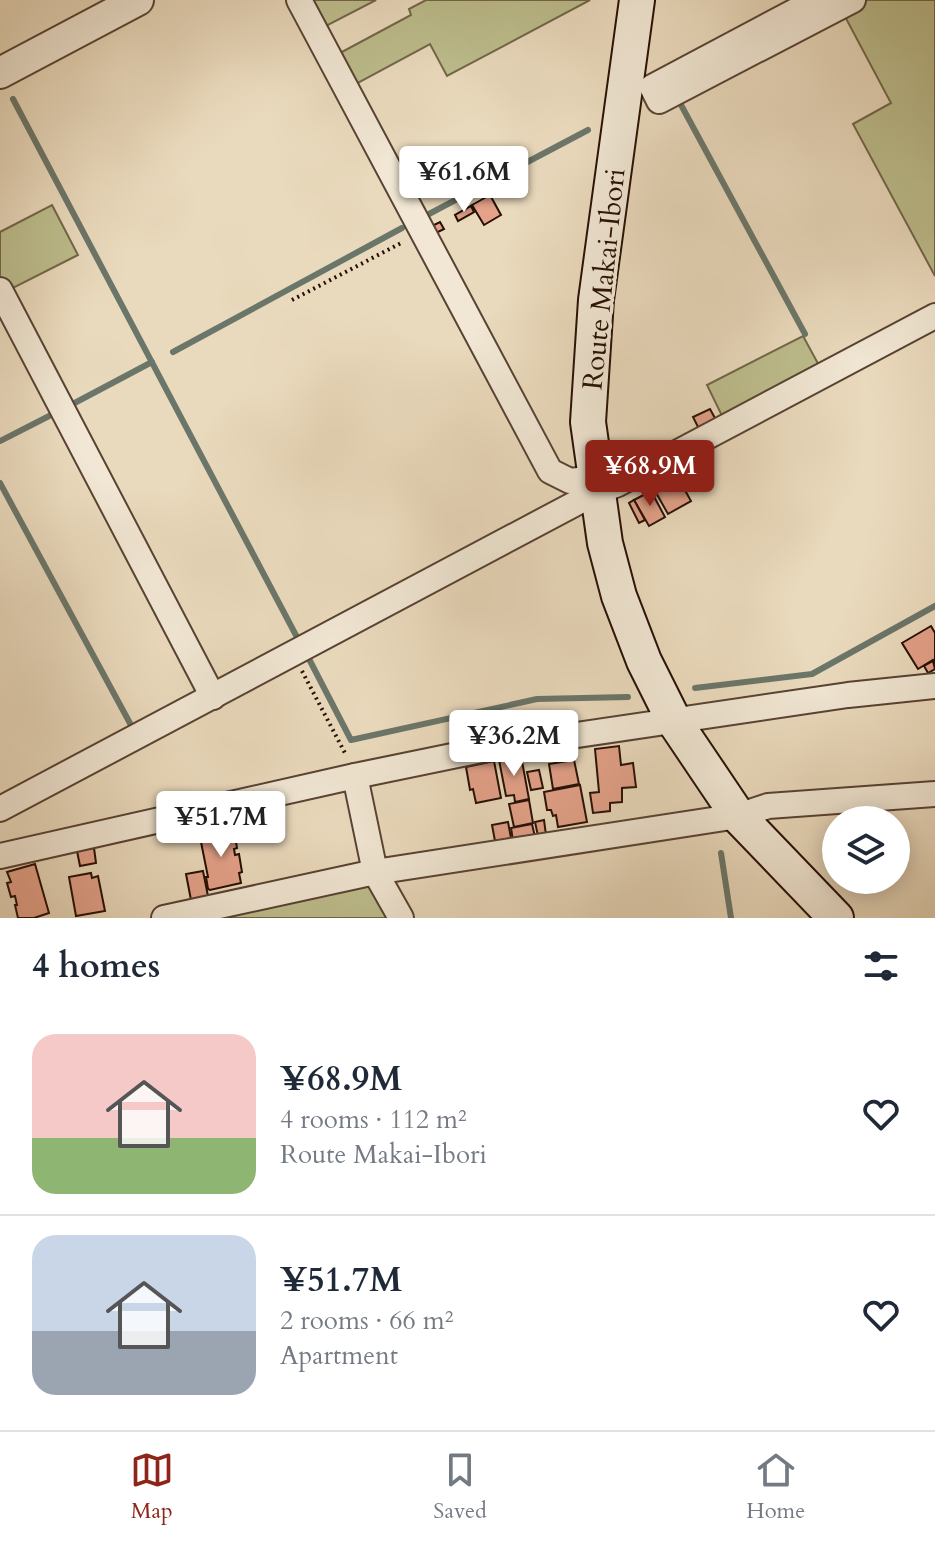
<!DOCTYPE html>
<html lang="en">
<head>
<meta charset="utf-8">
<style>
	:root { --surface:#fff; --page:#f6f6f7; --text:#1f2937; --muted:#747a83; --line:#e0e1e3; --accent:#8f2418 }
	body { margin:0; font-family:Cardo,serif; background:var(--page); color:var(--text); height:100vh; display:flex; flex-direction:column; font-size:30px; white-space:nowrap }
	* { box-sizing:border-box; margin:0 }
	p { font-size:26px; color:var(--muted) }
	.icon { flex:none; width:44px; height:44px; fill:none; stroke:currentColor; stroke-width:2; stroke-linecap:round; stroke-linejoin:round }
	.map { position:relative; height:918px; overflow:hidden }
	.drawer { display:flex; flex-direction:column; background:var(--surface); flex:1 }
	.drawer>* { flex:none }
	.buttons { position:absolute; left:822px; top:806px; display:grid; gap:16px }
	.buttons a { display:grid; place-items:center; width:88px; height:88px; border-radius:50%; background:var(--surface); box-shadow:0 4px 20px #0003; font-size:40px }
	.price { position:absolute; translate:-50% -68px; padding:0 18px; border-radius:8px; background:#fff; color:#222; font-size:26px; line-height:52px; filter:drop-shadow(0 2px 4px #0008) }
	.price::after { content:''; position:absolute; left:50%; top:48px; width:24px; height:18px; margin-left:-12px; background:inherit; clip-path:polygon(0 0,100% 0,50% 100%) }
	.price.active { background:var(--accent); color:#fff }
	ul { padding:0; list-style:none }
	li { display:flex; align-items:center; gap:24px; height:200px; padding:0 32px }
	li+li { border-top:2px solid var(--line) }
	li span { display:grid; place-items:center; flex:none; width:224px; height:160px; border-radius:24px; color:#555 }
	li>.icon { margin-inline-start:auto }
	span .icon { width:96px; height:96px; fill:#fffc; stroke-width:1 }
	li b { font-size:34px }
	h2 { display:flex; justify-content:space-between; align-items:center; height:96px; padding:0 32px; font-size:34px }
	.menu { display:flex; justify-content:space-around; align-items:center; height:112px; border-top:2px solid var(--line); background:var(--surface); font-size:22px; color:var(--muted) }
	.menu a { display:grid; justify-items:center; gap:4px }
	.menu .active { color:var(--accent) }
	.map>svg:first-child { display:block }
</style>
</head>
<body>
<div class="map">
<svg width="935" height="918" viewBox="0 0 935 918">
	<rect width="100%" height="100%" fill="#eadabd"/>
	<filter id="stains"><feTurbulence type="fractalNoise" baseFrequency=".0025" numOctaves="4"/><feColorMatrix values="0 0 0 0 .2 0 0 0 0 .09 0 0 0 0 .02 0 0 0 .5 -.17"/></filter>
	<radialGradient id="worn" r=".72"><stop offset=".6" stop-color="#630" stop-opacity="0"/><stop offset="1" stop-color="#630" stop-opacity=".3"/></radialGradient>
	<g fill="#bdbd8d" stroke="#726649" stroke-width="2">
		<path d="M312,0H376L326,26Z"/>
		<path d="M426,0H590L447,76L430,44L356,84L340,53L411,15L409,9Z"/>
		<path d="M863,0H935V276L853,124L891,103L842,11Z"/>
		<path d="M52,205L78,255L5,292L0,282V232Z"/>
		<path d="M803,336L821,369L724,420L707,385Z"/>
		<path d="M367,883L373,885L391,918H212Z"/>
	</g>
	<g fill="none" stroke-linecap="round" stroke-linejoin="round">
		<g stroke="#6b766a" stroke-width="6">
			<path d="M13,99L299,641"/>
			<path d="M680,103L805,334"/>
			<path d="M429,214L588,130"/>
			<path d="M173,352L402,228"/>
			<path d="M67,407L152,362"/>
			<path d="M0,441L55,413"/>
			<path d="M0,483L132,727"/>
			<path d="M308,657L351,740L537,699L628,697"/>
			<path d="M695,688L812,674L935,606"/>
			<path d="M721,853L731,918"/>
		</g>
	</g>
	<g fill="#e4a28a" stroke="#270f05" stroke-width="2">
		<path d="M490,195L501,215L484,225L472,205Z"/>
		<path d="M471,206L474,212L458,221L455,215Z"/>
		<path d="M440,222L444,229L436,233L432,226Z"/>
		<path d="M710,409L716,420L698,427L693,417Z"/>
		<path d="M676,474L691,501L668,514L650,482L664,475L666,480Z"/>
		<path d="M651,491L665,517L649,526L634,500Z"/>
		<path d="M634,500L645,520L639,523L629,503Z"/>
		<path d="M931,626L935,633V664L933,660L918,669L902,643Z"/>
		<path d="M933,661L935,669L928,673L924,666Z"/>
		<path d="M619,746L621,765L633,763L636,787L622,788V802L610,803V811L593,813L590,793L599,792L595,749Z"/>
		<path d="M521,756L529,799L515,802L514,795L506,796L499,760Z"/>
		<path d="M574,760L579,784L553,789L549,764Z"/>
		<path d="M494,761L501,798L476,803L473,789L470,790L466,767Z"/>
		<path d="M539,770L543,788L531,790L527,772Z"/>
		<path d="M580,785L587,822L558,827L556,815L553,816L551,810H547L544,792Z"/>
		<path d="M529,800L533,823L514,827L509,804Z"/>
		<path d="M544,820L546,835L538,836L535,822Z"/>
		<path d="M508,822L511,838L495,841L492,825Z"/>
		<path d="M532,824L535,837L513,841L511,828Z"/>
		<path d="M224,827L225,834L231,833V837L235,836L237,848L234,849L235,855L239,854L242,872L239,873L241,883L210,890L208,889L206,877H208L199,832Z"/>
		<path d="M906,839L907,858H896V840Z"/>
		<path d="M94,848L96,863L80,866L77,851Z"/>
		<path d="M35,864L49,913L34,918H18L15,905H17L15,896L11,897L7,883L11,882L7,872Z"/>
		<path d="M203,871L208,896L191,900L186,874Z"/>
		<path d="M91,873L92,878L98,876L105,911L76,916L69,877Z"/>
	</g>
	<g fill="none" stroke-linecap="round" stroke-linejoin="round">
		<defs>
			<g id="minor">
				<path d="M299,0L550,471L570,481L596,478"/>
				<path d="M816,0L652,87L659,101L853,0"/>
				<path d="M0,290L213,697"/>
				<path d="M355,776L375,872L401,918"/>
				<path d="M0,809L597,492L618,484L935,316"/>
				<path d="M0,856L355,776L496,747L848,695L935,686"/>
				<path d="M164,918L375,872L738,816L768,806L935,794"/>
			</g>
			<path id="tertiary" d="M0,73L138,0"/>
			<path id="secondary" d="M637,0L596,300L588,422L605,543L619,596L644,661L674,721L738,816L836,918"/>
		</defs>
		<use href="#minor" stroke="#584233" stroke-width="28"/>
		<use href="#tertiary" stroke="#584233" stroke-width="34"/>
		<use href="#secondary" stroke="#270f05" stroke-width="38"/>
		<g stroke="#270f05" stroke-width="4" stroke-dasharray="2 4" stroke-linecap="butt">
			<path d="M292,300L403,242"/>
			<path d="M302,671L346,755"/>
		</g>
		<use href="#minor" stroke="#f1e7d4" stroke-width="24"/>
		<use href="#tertiary" stroke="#f1e7d4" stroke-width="30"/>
		<use href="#secondary" stroke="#f1e7d4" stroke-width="34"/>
	</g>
	<g text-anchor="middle" stroke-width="7" stroke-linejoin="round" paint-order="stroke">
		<g font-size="28" fill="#270f05" stroke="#f1e7d4">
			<text transform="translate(603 279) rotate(-84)" y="10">Route Makai-Ibori</text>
		</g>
	</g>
	<rect width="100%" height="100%" filter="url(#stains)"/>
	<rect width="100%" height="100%" fill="url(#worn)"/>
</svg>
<div class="buttons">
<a><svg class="icon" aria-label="layers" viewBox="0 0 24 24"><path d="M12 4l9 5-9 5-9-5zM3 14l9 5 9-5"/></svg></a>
</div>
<b class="price" style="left:464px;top:214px">¥61.6M</b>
<b class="price active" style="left:650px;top:508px">¥68.9M</b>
<b class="price" style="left:514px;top:778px">¥36.2M</b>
<b class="price" style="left:221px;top:859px">¥51.7M</b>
</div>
<section class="drawer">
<h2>4 homes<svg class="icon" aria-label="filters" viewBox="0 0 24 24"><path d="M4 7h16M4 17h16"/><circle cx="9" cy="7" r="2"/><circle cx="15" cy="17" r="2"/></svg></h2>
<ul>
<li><span style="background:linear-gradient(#f6c9c9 65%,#8fb573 0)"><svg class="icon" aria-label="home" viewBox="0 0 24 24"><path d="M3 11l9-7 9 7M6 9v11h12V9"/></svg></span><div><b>¥68.9M</b><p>4 rooms · 112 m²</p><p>Route Makai-Ibori</p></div><svg class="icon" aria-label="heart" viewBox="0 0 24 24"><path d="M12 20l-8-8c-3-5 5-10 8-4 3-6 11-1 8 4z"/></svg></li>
<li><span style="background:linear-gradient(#c9d6e8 60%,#9aa5b1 0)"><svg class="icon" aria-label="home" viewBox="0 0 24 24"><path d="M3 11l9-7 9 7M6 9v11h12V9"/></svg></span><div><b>¥51.7M</b><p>2 rooms · 66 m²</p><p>Apartment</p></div><svg class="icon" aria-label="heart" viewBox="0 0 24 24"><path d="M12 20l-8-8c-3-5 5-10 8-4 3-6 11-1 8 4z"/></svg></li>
</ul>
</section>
<nav class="menu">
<a class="active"><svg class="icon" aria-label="map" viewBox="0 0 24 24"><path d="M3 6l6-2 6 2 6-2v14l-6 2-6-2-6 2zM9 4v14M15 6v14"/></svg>Map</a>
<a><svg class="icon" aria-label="saved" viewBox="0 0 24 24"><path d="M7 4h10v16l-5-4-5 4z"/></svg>Saved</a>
<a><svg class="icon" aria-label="home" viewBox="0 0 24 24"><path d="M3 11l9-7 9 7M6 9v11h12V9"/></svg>Home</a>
</nav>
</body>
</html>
